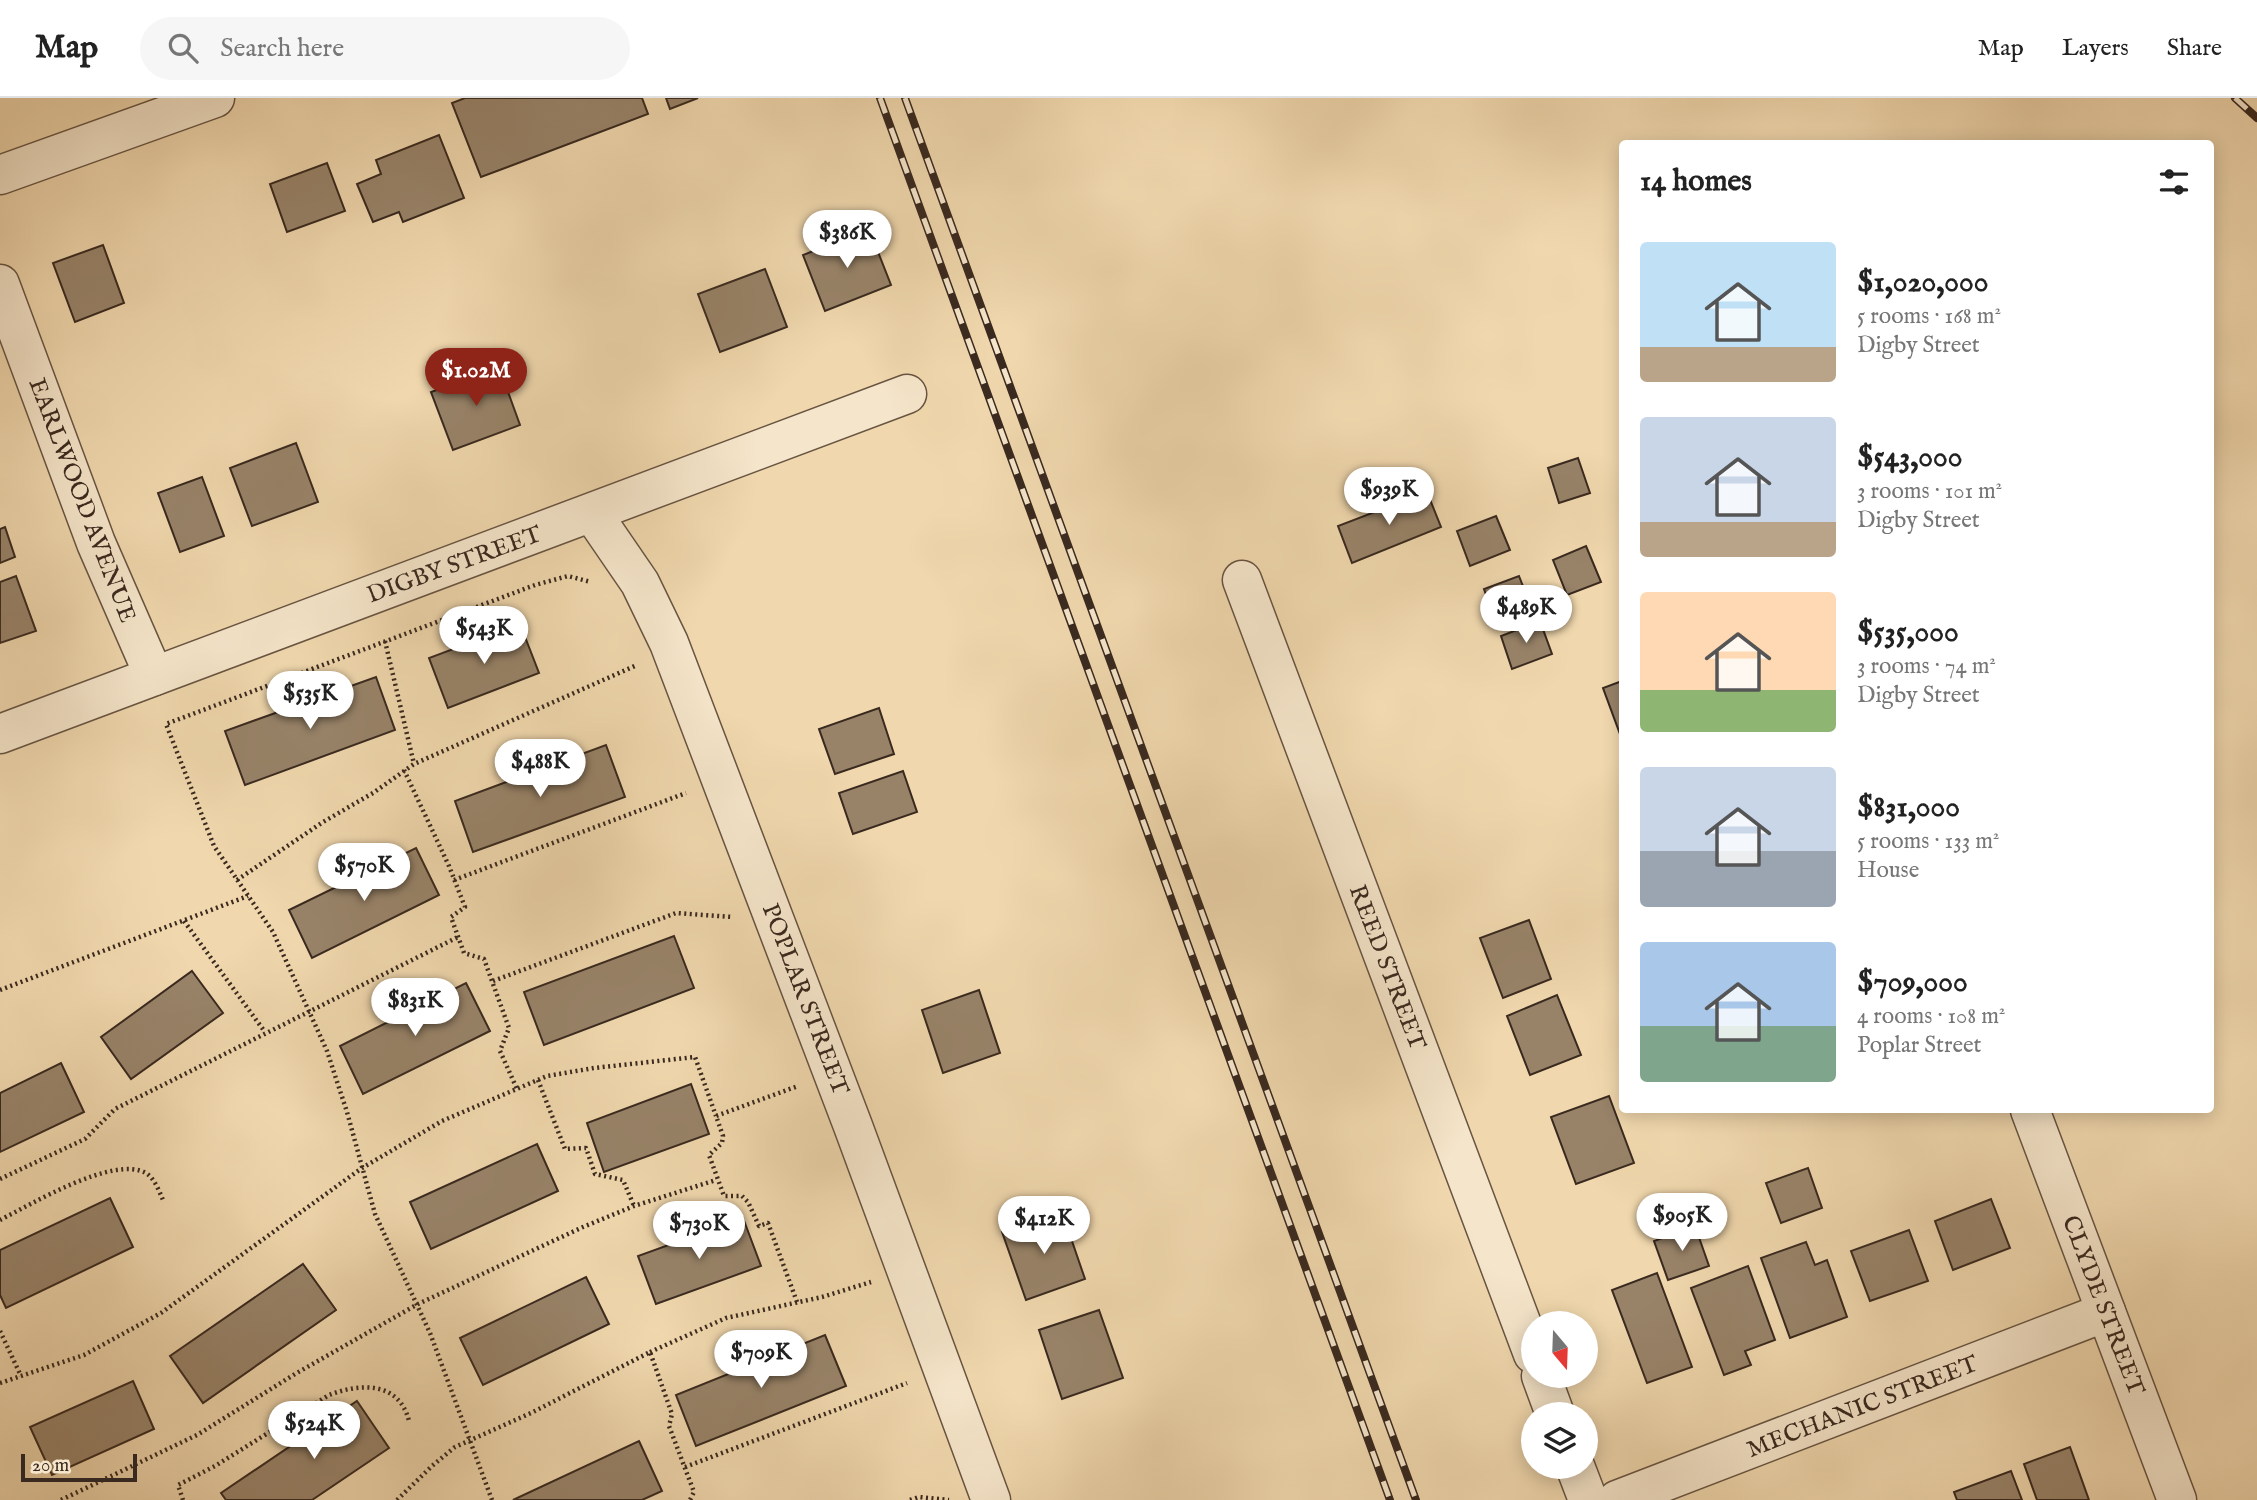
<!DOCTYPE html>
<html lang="en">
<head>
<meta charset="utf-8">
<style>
	:root { --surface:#fff; --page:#f6f6f6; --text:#222; --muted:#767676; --line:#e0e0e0; --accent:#8f2418 }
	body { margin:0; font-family:"IM FELL English",serif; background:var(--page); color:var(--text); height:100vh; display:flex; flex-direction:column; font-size:26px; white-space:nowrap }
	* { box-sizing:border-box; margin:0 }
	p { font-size:23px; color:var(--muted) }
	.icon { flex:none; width:38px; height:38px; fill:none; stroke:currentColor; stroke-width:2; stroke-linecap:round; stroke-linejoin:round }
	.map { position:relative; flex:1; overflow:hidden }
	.details { position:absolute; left:1619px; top:42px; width:595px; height:973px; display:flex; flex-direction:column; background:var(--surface); border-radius:7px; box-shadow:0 4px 18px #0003 }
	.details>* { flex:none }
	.needle { width:46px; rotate:161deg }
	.fabs { position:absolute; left:1521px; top:1213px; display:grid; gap:14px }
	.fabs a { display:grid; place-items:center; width:77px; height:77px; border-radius:50%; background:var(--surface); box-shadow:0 4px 18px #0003; font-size:35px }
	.scale { position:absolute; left:21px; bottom:18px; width:116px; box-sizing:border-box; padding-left:7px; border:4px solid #39291f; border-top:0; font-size:19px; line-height:24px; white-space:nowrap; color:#39291f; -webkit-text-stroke:5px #f5e5ca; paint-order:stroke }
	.price { position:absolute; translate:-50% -60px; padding:0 16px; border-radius:24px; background:#fff; color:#222; font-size:23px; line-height:46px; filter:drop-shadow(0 2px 4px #0008) }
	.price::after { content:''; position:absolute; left:50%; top:42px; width:21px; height:16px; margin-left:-10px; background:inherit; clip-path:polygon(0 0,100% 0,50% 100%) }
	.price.selected { background:var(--accent); color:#fff }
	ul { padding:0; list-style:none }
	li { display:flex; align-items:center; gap:21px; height:175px; padding:0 21px }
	li span { display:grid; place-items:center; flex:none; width:196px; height:140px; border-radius:7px; color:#555 }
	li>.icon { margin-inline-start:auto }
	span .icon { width:84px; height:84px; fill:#fffc; stroke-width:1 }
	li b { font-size:30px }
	h2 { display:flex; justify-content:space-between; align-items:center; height:84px; padding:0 21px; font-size:30px }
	header { display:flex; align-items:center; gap:42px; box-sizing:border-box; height:98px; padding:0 35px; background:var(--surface); border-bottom:2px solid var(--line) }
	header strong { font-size:33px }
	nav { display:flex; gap:38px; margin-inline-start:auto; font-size:24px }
	.search { width:490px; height:63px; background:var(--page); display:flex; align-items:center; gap:18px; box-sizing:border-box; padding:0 24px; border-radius:38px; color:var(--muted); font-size:26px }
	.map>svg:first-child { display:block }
</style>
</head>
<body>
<header>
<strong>Map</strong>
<div class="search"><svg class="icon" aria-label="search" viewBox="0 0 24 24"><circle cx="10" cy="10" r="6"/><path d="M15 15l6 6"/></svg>Search here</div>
<nav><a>Map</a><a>Layers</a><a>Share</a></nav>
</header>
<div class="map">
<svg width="2257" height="1402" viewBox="0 0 2257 1402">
	<rect width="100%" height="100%" fill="#f0d7ad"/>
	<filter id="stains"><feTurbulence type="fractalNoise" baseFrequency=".00286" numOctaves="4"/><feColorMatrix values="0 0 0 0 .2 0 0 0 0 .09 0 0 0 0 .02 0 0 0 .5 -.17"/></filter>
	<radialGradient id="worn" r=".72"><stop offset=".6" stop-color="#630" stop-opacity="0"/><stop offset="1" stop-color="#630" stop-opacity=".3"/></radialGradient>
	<g fill="#988369" stroke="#39291f" stroke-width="2">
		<path d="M465,0H642L648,16L481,79L452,5Z"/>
		<path d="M666,0H698L670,11Z"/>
		<path d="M439,37L464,100L403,124L399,114L373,124L357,86L381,76L376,62Z"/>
		<path d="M327,65L345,113L287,134L270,86Z"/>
		<path d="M869,131L891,187L825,213L803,157Z"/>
		<path d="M103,147L124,205L75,224L53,165Z"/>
		<path d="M765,171L787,229L720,254L698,196Z"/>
		<path d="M499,269L520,327L453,352L431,294Z"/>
		<path d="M296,345L318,404L252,428L230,370Z"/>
		<path d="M1578,360L1590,395L1559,405L1548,370Z"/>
		<path d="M202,379L224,438L180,454L158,395Z"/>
		<path d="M1427,394L1441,429L1352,465L1338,428Z"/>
		<path d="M1496,418L1510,452L1470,468L1457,433Z"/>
		<path d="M5,429L15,459L0,465V431Z"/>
		<path d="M1586,448L1601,484L1567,497L1553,462Z"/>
		<path d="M16,478L36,533L0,545V484Z"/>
		<path d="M1519,478L1531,509L1495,522L1484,491Z"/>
		<path d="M1540,523L1552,556L1512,571L1501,538Z"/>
		<path d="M520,526L539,575L448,610L429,560Z"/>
		<path d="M376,579L395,632L245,687L225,633Z"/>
		<path d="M1622,583V635L1620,636L1603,590Z"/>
		<path d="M879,610L894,656L835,676L819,631Z"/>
		<path d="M606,647L625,699L473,754L455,703Z"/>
		<path d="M903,673L917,714L853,736L839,695Z"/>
		<path d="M416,750L439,797L312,860L289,812Z"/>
		<path d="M1529,822L1551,881L1503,900L1480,840Z"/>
		<path d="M674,838L694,890L544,947L524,894Z"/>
		<path d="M192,873L223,915L131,981L101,939Z"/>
		<path d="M466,885L490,933L363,996L340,948Z"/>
		<path d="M979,892L1000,955L943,975L922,912Z"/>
		<path d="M1557,897L1581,957L1530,977L1507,918Z"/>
		<path d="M61,965L84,1014L0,1054V995Z"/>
		<path d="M691,986L709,1036L604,1074L587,1025Z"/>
		<path d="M1609,998L1634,1065L1576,1086L1551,1019Z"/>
		<path d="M537,1046L558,1093L431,1151L410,1104Z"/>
		<path d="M1808,1070L1822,1110L1781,1125L1766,1085Z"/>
		<path d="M110,1100L133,1149L6,1210L0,1197V1152Z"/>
		<path d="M1991,1101L2010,1150L1953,1172L1935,1123Z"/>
		<path d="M1062,1114L1085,1181L1026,1202L1002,1134Z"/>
		<path d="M743,1120L761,1168L656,1206L638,1158Z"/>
		<path d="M1695,1128L1709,1168L1668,1182L1654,1143Z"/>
		<path d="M1909,1132L1928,1183L1870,1203L1851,1153Z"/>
		<path d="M1806,1144L1815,1167L1827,1162L1847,1219L1790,1240L1761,1160Z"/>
		<path d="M303,1166L336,1212L203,1305L170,1258Z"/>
		<path d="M1748,1168L1775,1242L1745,1253L1751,1267L1724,1277L1691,1190Z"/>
		<path d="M1657,1175L1692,1269L1647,1285L1612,1192Z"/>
		<path d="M586,1179L609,1226L483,1287L460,1240Z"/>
		<path d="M1099,1212L1123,1280L1062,1301L1039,1232Z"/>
		<path d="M825,1237L846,1288L696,1348L676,1297Z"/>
		<path d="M133,1283L154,1331L52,1377L30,1329Z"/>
		<path d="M357,1303L389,1350L312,1402H226L221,1395Z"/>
		<path d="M639,1343L662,1393L642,1402H513Z"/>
		<path d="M2070,1349L2089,1402H2037L2024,1366Z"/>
		<path d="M2011,1373L2022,1402H1957L1954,1394Z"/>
	</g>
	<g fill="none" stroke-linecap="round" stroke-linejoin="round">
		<defs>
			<g id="minor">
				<path d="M0,77L215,0"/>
				<path d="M0,186L96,445L154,578"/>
				<path d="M592,415L640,485L669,545L853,1028L991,1402"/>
				<path d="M1242,482L1533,1256"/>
				<path d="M0,636L907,296"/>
				<path d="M2030,1012L2177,1402"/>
				<path d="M1541,1278L1555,1316"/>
				<path d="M1575,1368L1588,1402"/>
				<path d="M1617,1402L2106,1214"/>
			</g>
		</defs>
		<use href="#minor" stroke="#675442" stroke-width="41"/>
		<g stroke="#39291f" stroke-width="4.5" stroke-dasharray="2 3.5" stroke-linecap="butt">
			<path d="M385,543L414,666"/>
			<path d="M404,672L449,768L465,809L451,819L464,855L484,861L509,930L500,953L517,991"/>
			<path d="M237,782L323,724L373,695L414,666L637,567"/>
			<path d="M454,782L686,695"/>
			<path d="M184,823L265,934"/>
			<path d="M493,883L676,815L732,819"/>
			<path d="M0,892L248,798"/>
			<path d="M538,982L565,1051L586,1050L595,1076L623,1082L634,1108"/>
			<path d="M0,1081L85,1041L115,1011L458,839"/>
			<path d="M0,1122C32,1106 113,1057 146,1075C155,1081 159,1093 163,1102"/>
			<path d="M797,1204L768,1125L759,1128L748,1104L742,1098H724L709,1057L722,1045L723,1038L716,1018L798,988"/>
			<path d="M0,1233L21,1278"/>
			<path d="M650,1254L726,1220L822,1199L871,1184"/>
			<path d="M0,1285L84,1257L161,1215L362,1070L442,1023L547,978L594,970L695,959L716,1018"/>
			<path d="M685,1369L907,1285"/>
			<path d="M61,1402L197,1337L295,1276L418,1206L583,1129L634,1108L716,1082"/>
			<path d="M183,1402L178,1387L215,1368L329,1297C360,1285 399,1283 409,1323"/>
			<path d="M397,1402L432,1368L455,1349L531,1315L650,1254L672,1316L669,1328L694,1394L690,1402"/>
			<path d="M492,1402L430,1235L375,1116L347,1014L327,953L273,834L214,748L166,626L535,487L568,478L591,484"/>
			<path d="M910,1402L919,1399L949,1402"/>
		</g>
		<use href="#minor" stroke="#f5e5ca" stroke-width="38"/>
		<defs>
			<g id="rail">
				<path d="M880,0L1390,1402"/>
				<path d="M905,0L1416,1402"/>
				<path d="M2235,0L2257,20"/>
			</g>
		</defs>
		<use href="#rail" stroke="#39291f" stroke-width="8"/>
		<use href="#rail" stroke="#f5e5ca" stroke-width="5" stroke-dasharray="16" stroke-linecap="butt"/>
	</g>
	<g text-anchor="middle" stroke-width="5" stroke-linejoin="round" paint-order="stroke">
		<g font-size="24" fill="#39291f" stroke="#f5e5ca">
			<text transform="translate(83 402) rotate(69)" y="8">EARLWOOD AVENUE</text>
			<text transform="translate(454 466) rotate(-20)" y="8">DIGBY STREET</text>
			<text transform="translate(1388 869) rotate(69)" y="8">REED STREET</text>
			<text transform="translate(806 901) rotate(69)" y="8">POPLAR STREET</text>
			<text transform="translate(2104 1207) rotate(69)" y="8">CLYDE STREET</text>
			<text transform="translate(1862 1308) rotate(-21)" y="8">MECHANIC STREET</text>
		</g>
	</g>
	<rect width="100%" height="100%" filter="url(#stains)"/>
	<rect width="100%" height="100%" fill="url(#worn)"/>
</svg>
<div class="fabs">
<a><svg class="needle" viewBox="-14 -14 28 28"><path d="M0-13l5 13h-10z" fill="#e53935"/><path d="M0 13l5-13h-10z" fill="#767676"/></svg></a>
<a><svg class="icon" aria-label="layers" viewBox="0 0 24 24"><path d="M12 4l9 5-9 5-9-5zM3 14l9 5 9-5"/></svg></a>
</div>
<div class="scale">20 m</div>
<b class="price" style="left:847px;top:172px">$386K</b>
<b class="price selected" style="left:476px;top:310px">$1.02M</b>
<b class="price" style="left:1389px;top:429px">$939K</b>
<b class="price" style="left:1526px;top:547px">$489K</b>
<b class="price" style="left:484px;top:568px">$543K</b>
<b class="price" style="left:310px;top:633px">$535K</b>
<b class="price" style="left:540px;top:701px">$488K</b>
<b class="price" style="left:364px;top:805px">$570K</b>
<b class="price" style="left:415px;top:940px">$831K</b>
<b class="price" style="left:1682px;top:1155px">$905K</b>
<b class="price" style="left:1044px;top:1158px">$412K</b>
<b class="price" style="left:699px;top:1163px">$730K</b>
<b class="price" style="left:761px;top:1292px">$709K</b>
<b class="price" style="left:314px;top:1363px">$524K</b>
<section class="details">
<h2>14 homes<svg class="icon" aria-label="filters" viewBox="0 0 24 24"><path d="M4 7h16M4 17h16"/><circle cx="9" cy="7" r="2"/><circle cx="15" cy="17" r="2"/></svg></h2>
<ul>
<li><span style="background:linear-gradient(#bfe0f5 75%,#b9a48a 0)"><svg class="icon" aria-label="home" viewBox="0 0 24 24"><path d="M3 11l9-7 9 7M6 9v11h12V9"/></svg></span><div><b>$1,020,000</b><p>5 rooms · 168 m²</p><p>Digby Street</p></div></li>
<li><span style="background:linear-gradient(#c9d6e8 75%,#b9a48a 0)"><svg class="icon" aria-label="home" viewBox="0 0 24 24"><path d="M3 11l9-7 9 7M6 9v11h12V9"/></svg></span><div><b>$543,000</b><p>3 rooms · 101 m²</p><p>Digby Street</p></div></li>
<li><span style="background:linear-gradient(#ffd9b3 70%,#8fb573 0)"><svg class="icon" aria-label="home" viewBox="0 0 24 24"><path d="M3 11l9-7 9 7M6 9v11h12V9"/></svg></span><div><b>$535,000</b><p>3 rooms · 74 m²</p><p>Digby Street</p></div></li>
<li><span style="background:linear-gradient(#c9d6e8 60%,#9aa5b1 0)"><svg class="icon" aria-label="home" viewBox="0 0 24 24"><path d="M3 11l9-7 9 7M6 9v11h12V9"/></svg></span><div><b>$831,000</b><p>5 rooms · 133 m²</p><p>House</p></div></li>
<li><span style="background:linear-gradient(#a9c7e8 60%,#7fa58c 0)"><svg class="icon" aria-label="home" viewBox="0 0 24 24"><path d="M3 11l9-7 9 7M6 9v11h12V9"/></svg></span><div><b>$709,000</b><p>4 rooms · 108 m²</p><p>Poplar Street</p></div></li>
</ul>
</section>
</div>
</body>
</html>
